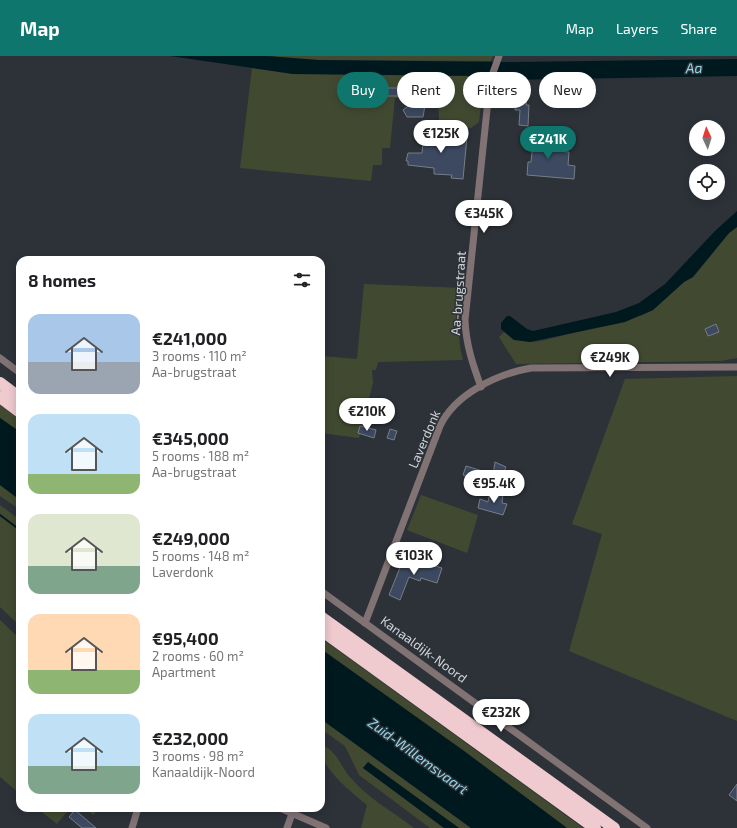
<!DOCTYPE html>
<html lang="en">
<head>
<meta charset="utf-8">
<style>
	:root { --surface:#fff; --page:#f2f2f2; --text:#202124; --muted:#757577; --accent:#0f766e }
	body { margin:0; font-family:"Exo 2",sans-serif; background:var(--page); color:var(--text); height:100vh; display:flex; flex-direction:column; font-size:15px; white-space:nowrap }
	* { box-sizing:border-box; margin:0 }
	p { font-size:13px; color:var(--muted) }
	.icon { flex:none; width:22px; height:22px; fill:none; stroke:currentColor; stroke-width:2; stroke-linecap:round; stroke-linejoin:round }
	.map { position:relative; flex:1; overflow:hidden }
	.drawer { position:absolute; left:16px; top:200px; width:309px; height:556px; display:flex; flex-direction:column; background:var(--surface); border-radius:12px; box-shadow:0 2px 10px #0003 }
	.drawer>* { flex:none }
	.top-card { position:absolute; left:337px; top:16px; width:340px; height:36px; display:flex; gap:8px }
	.needle { width:26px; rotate:356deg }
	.fabs { position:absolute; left:689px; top:64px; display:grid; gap:8px }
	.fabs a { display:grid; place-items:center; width:36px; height:36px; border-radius:50%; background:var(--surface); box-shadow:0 2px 10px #0003; font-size:20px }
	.price { position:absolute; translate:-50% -34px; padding:0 9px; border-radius:14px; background:#fff; color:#222; font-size:13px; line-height:26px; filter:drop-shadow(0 1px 2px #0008) }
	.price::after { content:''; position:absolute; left:50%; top:24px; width:12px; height:9px; margin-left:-6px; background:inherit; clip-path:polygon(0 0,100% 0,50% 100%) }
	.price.current { background:var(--accent); color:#fff }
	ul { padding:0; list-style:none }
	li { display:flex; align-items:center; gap:12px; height:100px; padding:0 12px }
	li span { display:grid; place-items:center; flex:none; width:112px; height:80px; border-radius:12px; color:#555 }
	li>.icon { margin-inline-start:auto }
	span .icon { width:48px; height:48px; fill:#fffc; stroke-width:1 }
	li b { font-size:17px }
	h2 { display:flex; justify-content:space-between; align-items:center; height:48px; padding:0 12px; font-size:17px }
	.tag { padding:0 14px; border-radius:18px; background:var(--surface); box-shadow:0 2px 10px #0003; font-size:14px; line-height:36px }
	.tag.current { background:var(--accent); color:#fff }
	header { display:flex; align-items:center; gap:24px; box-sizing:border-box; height:56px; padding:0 20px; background:var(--accent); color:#fff }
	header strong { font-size:19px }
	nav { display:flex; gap:22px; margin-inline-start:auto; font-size:14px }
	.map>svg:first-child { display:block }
</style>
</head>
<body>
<header>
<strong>Map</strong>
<nav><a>Map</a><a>Layers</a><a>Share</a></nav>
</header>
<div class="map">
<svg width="737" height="772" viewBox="0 0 737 772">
	<rect width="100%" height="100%" fill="#2d3239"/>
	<g fill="#414a31">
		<path d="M267,0H493L491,5L318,4Z"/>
		<path d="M252,12L293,18L486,20L482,38L479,66L471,72L448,70L439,66L438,39L411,38V40L395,42L390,92H382V109H373L371,125L240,112Z"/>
		<path d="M737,171V302L721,305L516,308L499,281L504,276C513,285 529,287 541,285L643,259L653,254L684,226L693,221L729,177Z"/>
		<path d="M364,228L462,232C460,256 456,280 463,304L378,306L376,314H372L373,327L359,382L321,377V300L357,303Z"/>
		<path d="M737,320V665L569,595L602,478L572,468L625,323Z"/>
		<path d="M0,349L20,363V376L0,362Z"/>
		<path d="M0,429L20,444V454L0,440Z"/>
		<path d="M421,439L478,459L467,497L407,474Z"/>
		<path d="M0,449L20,464V570L0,551Z"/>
		<path d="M0,564L20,583V738L0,721Z"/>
		<path d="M321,582L583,772H567L464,695L321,593Z"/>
		<path d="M321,663L471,772H459L368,706L363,712L444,772H430L359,719L345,690L321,673Z"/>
		<path d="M324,690C336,695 341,710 349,720C366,741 393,756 414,772H361L367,749C355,739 313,707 324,690Z"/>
		<path d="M37,752H70L57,768Z"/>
		<path d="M82,752H98L94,759Z"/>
	</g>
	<g fill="#00191e">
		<path d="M170,0H267L318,4L512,6L737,3V20L501,24L482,20L293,18Z"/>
		<path d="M737,155V171L729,177L693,221L684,226L653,254L625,266L530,286L514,284L501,273V267L507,260H510L527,273L533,275L616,256L639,247L665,228L715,175Z"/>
		<path d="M0,362L20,376V444L0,429Z"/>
		<path d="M321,593L464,695L567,772H471L321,663Z"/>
		<path d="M368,706L459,772H444L363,712Z"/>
	</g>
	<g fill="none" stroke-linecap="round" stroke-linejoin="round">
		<path stroke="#00191e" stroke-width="2" d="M0,459L20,474"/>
	</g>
	<g fill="#3c4960" stroke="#787d86">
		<path d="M380,32H414V36L409,42H400L401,40H380Z"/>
		<path d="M517,39L527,40L526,49H529L528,70L519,69L520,54H515Z"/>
		<path d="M413,46L425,49L423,61H407L403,54Z"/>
		<path d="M424,72H433L432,78L467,81L463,123L451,122L452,119L434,118V112L408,109V105H406L408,97H422Z"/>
		<path d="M529,74L545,75L543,94L569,96L568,109L575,110L574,123L527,119L528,106H531L533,87H528Z"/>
		<path d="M716,268L719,276L708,280L705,273Z"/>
		<path d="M360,370L376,374L374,382L358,377Z"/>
		<path d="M390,373L397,375L394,384L387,382Z"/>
		<path d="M495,406L506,411L501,422L493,419Z"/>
		<path d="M466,410L486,416L478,436L472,434L475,424L463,419Z"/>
		<path d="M490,435L503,438L502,447L507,448L503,459L478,452L480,443L488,446Z"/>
		<path d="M412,503L442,512L437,527L421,522L420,525L409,521L400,544L389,539L401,509L409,512Z"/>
		<path d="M737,728V745L729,739Z"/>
		<path d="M75,754L96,772H82L69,761Z"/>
	</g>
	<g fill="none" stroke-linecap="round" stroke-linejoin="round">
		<g stroke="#817274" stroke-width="7">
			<path d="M0,302L20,317"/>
			<path d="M481,331C473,309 466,289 465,264L490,25L499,0"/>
			<path d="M321,535L647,772"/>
			<path d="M365,567L440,370C455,338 497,318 531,312L737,311"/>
			<path d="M280,752L326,772"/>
			<path d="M132,772L138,752"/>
			<path d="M287,772L294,752"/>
		</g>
		<g stroke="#efcacf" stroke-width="12">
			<path d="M0,327L20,342"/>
			<path d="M0,341L20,356"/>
			<path d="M321,561L614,772"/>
			<path d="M321,574L595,772"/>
		</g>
	</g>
	<g text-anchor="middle" stroke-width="3" stroke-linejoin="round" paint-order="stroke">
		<g font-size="13" fill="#d2d5da" stroke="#2d3239">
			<text transform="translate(458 237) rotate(-86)" y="5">Aa-brugstraat</text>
			<text transform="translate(424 383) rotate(-67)" y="5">Laverdonk</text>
			<text transform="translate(424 593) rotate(36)" y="5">Kanaaldijk-Noord</text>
		</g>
		<g font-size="14" font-style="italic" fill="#94d8e8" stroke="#2d3239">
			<text transform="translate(694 12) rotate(-1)" y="5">Aa</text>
			<text transform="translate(418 700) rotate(36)" y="5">Zuid-Willemsvaart</text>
		</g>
	</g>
</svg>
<div class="fabs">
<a><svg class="needle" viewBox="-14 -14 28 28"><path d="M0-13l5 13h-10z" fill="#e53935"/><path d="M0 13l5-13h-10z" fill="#757577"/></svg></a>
<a><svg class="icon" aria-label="locate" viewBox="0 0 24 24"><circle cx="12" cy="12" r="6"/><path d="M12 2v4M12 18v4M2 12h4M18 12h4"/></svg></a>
</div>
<b class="price" style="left:441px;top:98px">€125K</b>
<b class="price current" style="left:548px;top:104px">€241K</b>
<b class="price" style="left:484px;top:178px">€345K</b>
<b class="price" style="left:610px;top:322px">€249K</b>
<b class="price" style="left:367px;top:376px">€210K</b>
<b class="price" style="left:494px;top:448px">€95.4K</b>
<b class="price" style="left:414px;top:520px">€103K</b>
<b class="price" style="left:501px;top:677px">€232K</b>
<div class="top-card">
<a class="tag current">Buy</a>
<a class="tag">Rent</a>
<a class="tag">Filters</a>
<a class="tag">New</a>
</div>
<section class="drawer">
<h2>8 homes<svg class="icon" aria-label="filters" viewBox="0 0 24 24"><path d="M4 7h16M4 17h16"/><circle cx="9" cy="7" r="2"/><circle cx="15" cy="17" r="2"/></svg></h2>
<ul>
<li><span style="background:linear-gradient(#a9c7e8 60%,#9aa5b1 0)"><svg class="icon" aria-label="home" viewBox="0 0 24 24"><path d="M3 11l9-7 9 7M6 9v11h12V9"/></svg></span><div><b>€241,000</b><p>3 rooms · 110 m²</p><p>Aa-brugstraat</p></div></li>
<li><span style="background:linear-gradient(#bfe0f5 75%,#8fb573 0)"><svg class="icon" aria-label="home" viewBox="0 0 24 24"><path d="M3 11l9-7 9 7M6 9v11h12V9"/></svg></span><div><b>€345,000</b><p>5 rooms · 188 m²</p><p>Aa-brugstraat</p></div></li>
<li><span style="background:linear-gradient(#dfe7d0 65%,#7fa58c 0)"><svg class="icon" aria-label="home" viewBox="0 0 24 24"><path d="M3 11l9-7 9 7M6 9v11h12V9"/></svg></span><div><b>€249,000</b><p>5 rooms · 148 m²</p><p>Laverdonk</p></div></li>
<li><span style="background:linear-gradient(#ffd9b3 70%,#8fb573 0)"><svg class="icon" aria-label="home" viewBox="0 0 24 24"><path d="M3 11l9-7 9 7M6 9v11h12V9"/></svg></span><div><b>€95,400</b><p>2 rooms · 60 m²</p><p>Apartment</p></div></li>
<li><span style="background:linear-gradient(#bfe0f5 65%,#7fa58c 0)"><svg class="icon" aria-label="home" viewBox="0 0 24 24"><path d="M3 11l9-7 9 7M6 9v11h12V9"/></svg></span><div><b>€232,000</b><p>3 rooms · 98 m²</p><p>Kanaaldijk-Noord</p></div></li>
</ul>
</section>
</div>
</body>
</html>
